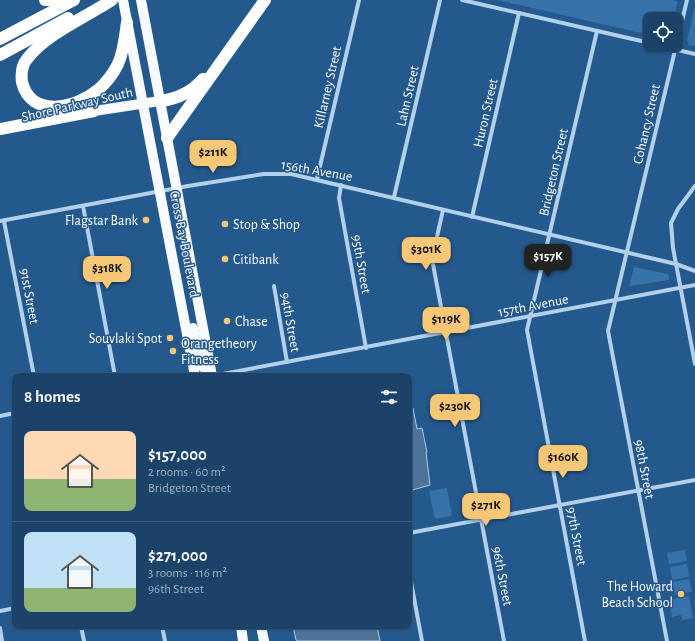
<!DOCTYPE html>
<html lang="en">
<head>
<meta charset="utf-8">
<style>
	:root { --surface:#1b436a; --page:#284e72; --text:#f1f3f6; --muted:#a0b0c1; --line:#395c7e; --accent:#f6c876 }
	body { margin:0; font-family:"Alegreya Sans",sans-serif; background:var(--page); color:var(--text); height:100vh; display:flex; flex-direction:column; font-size:15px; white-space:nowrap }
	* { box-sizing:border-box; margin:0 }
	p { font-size:13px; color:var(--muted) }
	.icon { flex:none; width:22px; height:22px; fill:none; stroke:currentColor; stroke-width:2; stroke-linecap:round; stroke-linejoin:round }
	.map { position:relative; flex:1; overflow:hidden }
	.drawer { position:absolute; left:12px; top:373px; width:400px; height:256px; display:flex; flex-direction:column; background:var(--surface); border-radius:8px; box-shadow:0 1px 3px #0004,0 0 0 1px var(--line) }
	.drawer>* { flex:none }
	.controls { position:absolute; left:643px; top:12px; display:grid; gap:8px }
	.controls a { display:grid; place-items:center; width:40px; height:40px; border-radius:8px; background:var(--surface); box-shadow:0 1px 3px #0004,0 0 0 1px var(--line); font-size:20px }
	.price { position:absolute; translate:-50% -34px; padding:0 9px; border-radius:8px; background:var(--accent); color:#111; font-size:13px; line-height:26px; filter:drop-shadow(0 1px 2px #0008) }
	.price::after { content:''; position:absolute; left:50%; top:24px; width:12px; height:9px; margin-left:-6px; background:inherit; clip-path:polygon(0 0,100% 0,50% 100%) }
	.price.selected { background:#222; color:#fff }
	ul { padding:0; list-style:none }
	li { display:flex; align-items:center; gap:12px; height:100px; padding:0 12px }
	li+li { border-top:1px solid var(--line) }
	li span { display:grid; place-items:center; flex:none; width:112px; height:80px; border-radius:8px; color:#555 }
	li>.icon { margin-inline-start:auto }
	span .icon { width:48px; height:48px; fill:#fffc; stroke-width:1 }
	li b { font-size:17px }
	h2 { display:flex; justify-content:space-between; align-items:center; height:48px; padding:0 12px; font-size:17px }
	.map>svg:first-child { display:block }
</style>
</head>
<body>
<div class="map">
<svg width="695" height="641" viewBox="0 0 695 641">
	<rect width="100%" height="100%" fill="#24598d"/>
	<g fill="#3872aa">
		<path d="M497,0H673L678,2L673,19H650V35Z"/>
		<path d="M695,6V46L688,45L689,42L687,41Z"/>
		<path d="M634,267L668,274L669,280L629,286Z"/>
		<path d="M447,488L452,516L435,519L429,491Z"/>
		<path d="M685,550L687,561L669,564L667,553Z"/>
		<path d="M687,564L689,577L672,580L670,567Z"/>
		<path d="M689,579L692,592L675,595L672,582Z"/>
		<path d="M689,596L693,618L683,620L681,615L672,617L669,600Z"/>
	</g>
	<g fill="#4e7398" stroke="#a7cbec">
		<path d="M409,405L413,408L417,429L422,428L427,452H426L430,485L409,491Z"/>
		<path d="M293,626H377L380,641H298L296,640Z"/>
	</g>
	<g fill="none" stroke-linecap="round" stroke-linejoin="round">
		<g stroke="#b3d0eb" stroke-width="4">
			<path d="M462,0L650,43"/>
			<path d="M657,45L695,54"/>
			<path d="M317,179L359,0"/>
			<path d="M341,185L339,198L366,348"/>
			<path d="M695,186L678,209L671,223L673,248L695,364"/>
			<path d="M394,197L440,0"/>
			<path d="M83,206L115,376"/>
			<path d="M443,210L432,259L504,641"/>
			<path d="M472,217L519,13"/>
			<path d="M0,221L188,186L264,174H291L676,264L695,271"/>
			<path d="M4,221L34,376"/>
			<path d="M274,286L287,362"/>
			<path d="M212,376L695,285"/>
			<path d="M0,416L15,413"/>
			<path d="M409,533L695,480"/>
			<path d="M409,571L422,641"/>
			<path d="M0,611L15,608"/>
			<path d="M81,626L84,641"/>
			<path d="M162,626L165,641"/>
			<path d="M0,628L2,641"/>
			<path d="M585,641L527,330L597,31"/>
			<path d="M667,641L608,331L687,0"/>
		</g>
		<g stroke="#f7fafe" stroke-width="10">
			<path d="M123,0L195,376"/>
			<path d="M141,0L212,376"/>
			<path d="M94,111L160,101"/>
			<path d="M193,328L200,364L212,376"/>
			<path d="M241,626L243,641"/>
			<path d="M261,626L264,641"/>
		</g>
		<g stroke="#fff" stroke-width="12">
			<path d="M45,0H56"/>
			<path d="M112,0C86,17 46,34 27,59C22,65 21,74 22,82C31,119 76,108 98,90C106,83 113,74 118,64C124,51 125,36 127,22"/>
			<path d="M0,39L74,0"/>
			<path d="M0,55L68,18"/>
			<path d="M160,101C177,99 192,92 203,79"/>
			<path d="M0,129L94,111"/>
			<path d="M167,138L265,0"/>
		</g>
	</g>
	<g fill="#f6c876" stroke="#24598d" stroke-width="1.5">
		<circle cx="146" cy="220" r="4"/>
		<circle cx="225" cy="224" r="4"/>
		<circle cx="225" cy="259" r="4"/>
		<circle cx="227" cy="321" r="4"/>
		<circle cx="170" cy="338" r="4"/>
		<circle cx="173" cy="351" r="4"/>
		<circle cx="681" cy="594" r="4"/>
	</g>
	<g text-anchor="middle" stroke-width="3" stroke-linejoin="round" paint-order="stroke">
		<g font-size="14" fill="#fff" stroke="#24598d">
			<text transform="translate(327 87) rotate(-77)" y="5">Killarney Street</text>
			<text transform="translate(407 96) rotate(-77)" y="5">Lahn Street</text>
			<text transform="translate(77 104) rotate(-13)" y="5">Shore Parkway South</text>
			<text transform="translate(485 113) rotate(-77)" y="5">Huron Street</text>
			<text transform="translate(646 124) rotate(-77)" y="5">Cohancy Street</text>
			<text transform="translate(317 170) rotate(10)" y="5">156th Avenue</text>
			<text transform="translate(553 172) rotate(-77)" y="5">Bridgeton Street</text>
			<text transform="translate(185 244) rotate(79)" y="5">Cross Bay Boulevard</text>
			<text transform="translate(362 264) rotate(80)" y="5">95th Street</text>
			<text transform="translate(30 296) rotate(79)" y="5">91st Street</text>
			<text transform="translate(533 305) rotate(-11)" y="5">157th Avenue</text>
			<text transform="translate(291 322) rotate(80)" y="5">94th Street</text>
			<text transform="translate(645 469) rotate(79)" y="5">98th Street</text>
			<text transform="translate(577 536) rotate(79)" y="5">97th Street</text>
			<text transform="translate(503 576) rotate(79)" y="5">96th Street</text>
		</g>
		<g font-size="14" fill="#fff" stroke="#24598d" text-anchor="start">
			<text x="138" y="225" text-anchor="end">Flagstar Bank</text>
			<text x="233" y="229">Stop &amp; Shop</text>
			<text x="233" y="264">Citibank</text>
			<text x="235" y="326">Chase</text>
			<text x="162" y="343" text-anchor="end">Souvlaki Spot</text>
			<text x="181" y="348">Orangetheory<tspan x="181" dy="16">Fitness</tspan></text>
			<text x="673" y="591" text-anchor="end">The Howard<tspan x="673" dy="16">Beach School</tspan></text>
		</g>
	</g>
</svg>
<div class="controls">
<a><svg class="icon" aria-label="locate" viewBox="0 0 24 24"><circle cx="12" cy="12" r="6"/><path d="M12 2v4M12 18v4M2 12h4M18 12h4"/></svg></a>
</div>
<b class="price" style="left:213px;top:174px">$211K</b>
<b class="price" style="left:426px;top:271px">$301K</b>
<b class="price selected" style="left:548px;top:278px">$157K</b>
<b class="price" style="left:107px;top:290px">$318K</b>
<b class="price" style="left:446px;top:341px">$119K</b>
<b class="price" style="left:455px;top:428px">$230K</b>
<b class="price" style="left:563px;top:479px">$160K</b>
<b class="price" style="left:486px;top:527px">$271K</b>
<section class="drawer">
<h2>8 homes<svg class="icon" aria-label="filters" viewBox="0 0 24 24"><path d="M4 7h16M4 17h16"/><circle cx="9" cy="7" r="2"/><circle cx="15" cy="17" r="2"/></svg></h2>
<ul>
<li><span style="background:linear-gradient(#ffd9b3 60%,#8fb573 0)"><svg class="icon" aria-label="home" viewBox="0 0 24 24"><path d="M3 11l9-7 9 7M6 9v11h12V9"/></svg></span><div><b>$157,000</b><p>2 rooms · 60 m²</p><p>Bridgeton Street</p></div></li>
<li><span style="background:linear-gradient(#bfe0f5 70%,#8fb573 0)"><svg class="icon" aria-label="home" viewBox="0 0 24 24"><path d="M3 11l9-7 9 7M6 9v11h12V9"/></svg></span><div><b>$271,000</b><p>3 rooms · 116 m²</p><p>96th Street</p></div></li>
</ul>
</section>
</div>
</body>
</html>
